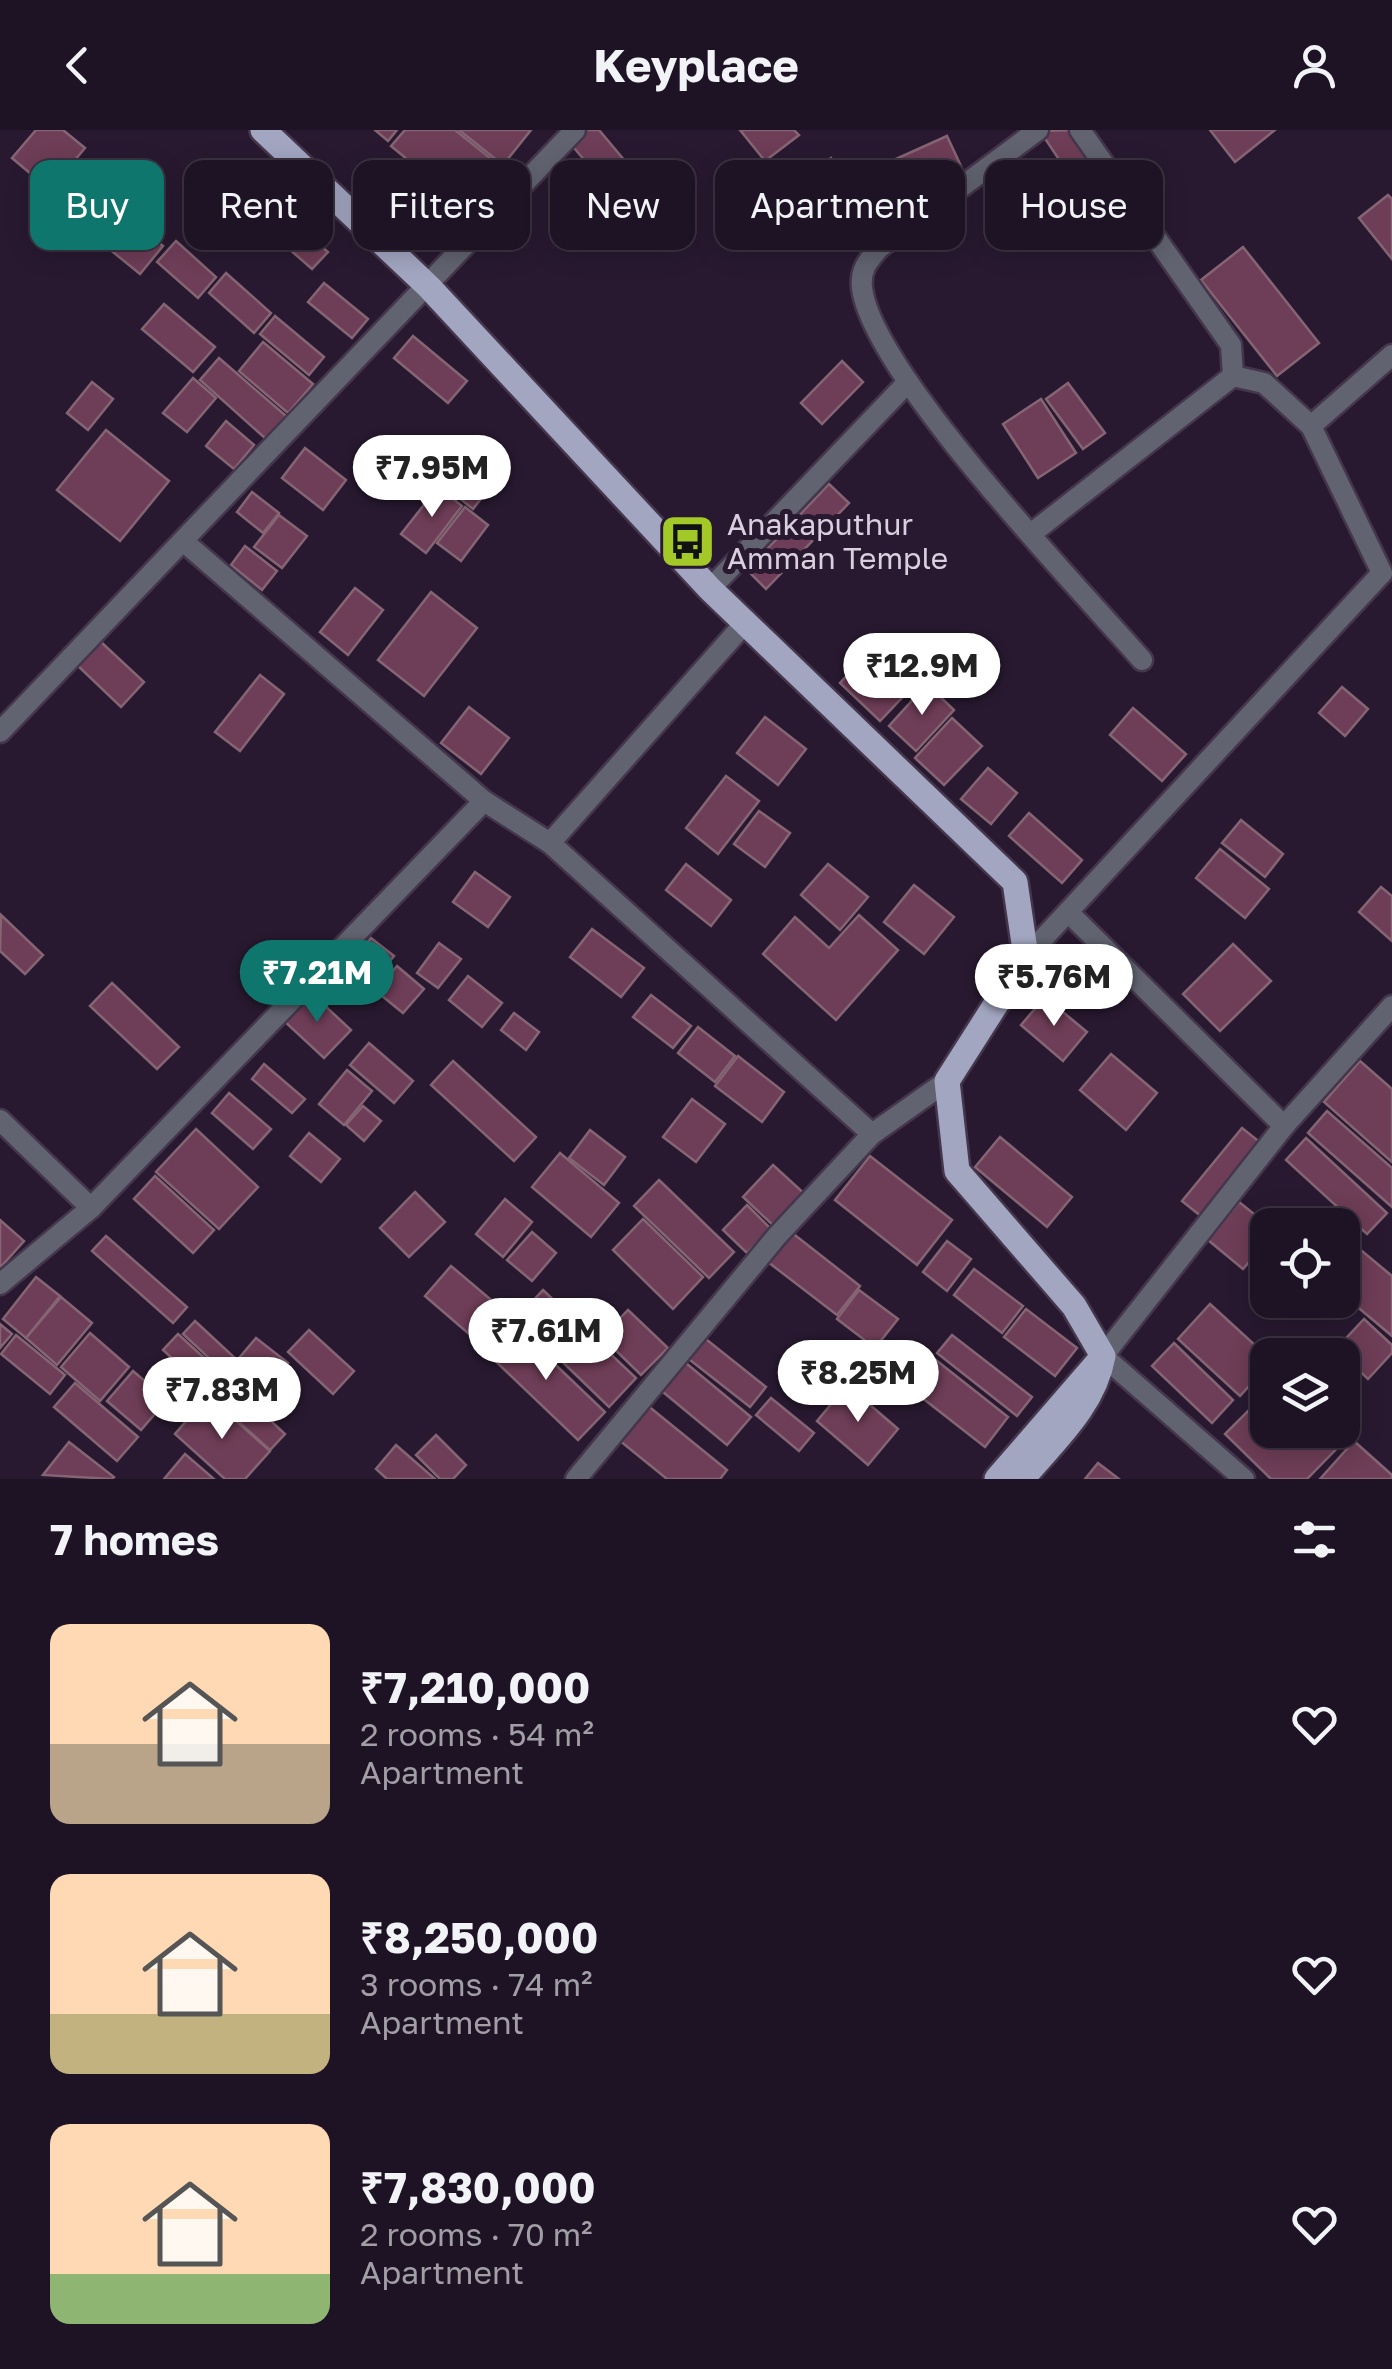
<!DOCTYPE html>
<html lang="en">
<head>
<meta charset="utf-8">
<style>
	:root { --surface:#1e1324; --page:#2b2031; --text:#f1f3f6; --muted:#a19ea6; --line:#3c3241; --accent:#0f766e }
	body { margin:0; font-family:"Golos Text",sans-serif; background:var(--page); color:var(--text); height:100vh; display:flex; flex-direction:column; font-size:38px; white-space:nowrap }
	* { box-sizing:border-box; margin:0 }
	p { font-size:32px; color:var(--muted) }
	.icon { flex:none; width:55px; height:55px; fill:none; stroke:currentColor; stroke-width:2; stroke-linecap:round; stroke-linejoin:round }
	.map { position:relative; height:1349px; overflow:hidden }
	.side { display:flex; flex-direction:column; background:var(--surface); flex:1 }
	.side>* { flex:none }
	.hud { position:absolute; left:30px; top:30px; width:1332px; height:90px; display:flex; gap:20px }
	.tools { position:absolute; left:1250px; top:1078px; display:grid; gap:20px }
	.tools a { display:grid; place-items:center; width:110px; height:110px; border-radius:20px; background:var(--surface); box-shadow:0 5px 25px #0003,0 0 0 2px var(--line); font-size:50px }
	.price { position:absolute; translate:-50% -85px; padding:0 22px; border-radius:35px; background:#fff; color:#222; font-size:32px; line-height:65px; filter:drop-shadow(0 2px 5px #0008) }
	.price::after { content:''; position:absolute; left:50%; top:60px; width:30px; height:22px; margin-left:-15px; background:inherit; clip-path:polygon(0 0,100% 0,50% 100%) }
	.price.current { background:var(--accent); color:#fff }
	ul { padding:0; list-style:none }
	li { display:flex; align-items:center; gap:30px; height:250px; padding:0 50px }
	li span { display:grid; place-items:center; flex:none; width:280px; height:200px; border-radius:20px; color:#555 }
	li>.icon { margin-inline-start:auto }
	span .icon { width:120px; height:120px; fill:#fffc; stroke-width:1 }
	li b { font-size:42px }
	h2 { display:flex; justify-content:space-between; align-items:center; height:120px; padding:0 50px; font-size:42px }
	.pill { padding:0 35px; border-radius:20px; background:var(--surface); box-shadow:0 5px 25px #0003,0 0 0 2px var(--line); font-size:35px; line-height:90px }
	.pill.current { background:var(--accent); color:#fff }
	header { display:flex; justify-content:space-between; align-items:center; height:130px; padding:0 50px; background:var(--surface); font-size:45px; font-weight:700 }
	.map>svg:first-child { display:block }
</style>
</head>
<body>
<header><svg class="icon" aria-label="back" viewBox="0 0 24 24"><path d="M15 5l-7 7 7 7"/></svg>Keyplace<svg class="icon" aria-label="person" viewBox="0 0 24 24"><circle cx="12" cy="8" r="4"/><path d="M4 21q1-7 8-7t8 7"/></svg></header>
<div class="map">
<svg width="1392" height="1349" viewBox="0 0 1392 1349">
	<rect width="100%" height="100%" fill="#281930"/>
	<g fill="#6e3d57" stroke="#856574" stroke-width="2.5">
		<path d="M36,0H63L85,18L50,60L12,28Z"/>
		<path d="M375,0H397L388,11Z"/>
		<path d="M405,0H455L490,28L457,70L391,16Z"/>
		<path d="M459,0H531L503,35Z"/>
		<path d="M583,0H599L636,44L613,64L569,12Z"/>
		<path d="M740,0H794L799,5L765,31Z"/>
		<path d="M1075,0L1095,29L1070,46L1040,1Z"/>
		<path d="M1210,0H1275L1235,32Z"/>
		<path d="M947,6L961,36L889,67L876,38Z"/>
		<path d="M831,28L879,96L858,111L810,43Z"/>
		<path d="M1388,65L1392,69V129L1359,88Z"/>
		<path d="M104,68L163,116L140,144L81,96Z"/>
		<path d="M402,80L428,101L411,124L384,103Z"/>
		<path d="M288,87L328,122L312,139L272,104Z"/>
		<path d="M176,111L216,147L198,168L157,132Z"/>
		<path d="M1243,117L1319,213L1277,246L1201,150Z"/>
		<path d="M226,143L271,183L254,203L209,163Z"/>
		<path d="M324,153L368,189L352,208L308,172Z"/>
		<path d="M164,174L215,217L193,242L142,199Z"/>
		<path d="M275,186L324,227L309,245L260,204Z"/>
		<path d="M413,206L467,251L448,273L394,228Z"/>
		<path d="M263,212L313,254L288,283L239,241Z"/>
		<path d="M219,228L286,286L266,309L200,250Z"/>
		<path d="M842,231L863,252L822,294L801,273Z"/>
		<path d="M193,248L216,268L187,302L163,283Z"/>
		<path d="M92,252L113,269L88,300L67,283Z"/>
		<path d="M1068,253L1105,303L1083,319L1046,269Z"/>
		<path d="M1041,269L1076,323L1038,348L1003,294Z"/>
		<path d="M226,291L254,315L234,339L206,316Z"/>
		<path d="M106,300L169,351L120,411L57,360Z"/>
		<path d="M479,309L509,333L473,379L443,355Z"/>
		<path d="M305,318L346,350L323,380L282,348Z"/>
		<path d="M829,354L849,373L766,459L747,440Z"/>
		<path d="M438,357L462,376L426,423L401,404Z"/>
		<path d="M252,362L279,383L263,403L237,382Z"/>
		<path d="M465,377L488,395L461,431L437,413Z"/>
		<path d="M279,385L307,406L282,438L254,417Z"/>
		<path d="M245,416L277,441L262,460L231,435Z"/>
		<path d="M355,458L383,480L348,525L320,502Z"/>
		<path d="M431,462L477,498L424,566L378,530Z"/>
		<path d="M101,512L144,552L121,577L78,536Z"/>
		<path d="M875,515L915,554L880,591L840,553Z"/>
		<path d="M260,545L284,564L240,621L215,602Z"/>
		<path d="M927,554L954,580L916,621L889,596Z"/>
		<path d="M1342,557L1368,579L1345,606L1319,583Z"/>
		<path d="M469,577L509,608L481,644L441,613Z"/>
		<path d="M1133,578L1186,624L1162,651L1110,605Z"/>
		<path d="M765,587L806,619L778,655L737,623Z"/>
		<path d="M952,588L982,616L944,655L915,628Z"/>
		<path d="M988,638L1017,663L991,694L961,669Z"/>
		<path d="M726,646L759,671L718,724L686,698Z"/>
		<path d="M759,681L790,703L765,737L734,714Z"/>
		<path d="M1029,683L1082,730L1062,753L1009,706Z"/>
		<path d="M1241,690L1283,724L1265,747L1222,713Z"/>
		<path d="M1220,719L1269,759L1245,788L1196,748Z"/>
		<path d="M686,734L731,770L711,796L666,760Z"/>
		<path d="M828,734L868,767L840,800L801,765Z"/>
		<path d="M475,742L510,767L488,797L453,772Z"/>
		<path d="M914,755L954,787L924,824L884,792Z"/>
		<path d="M1381,757L1392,766V811L1359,782Z"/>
		<path d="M1,785L43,825L25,844L0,821Z"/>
		<path d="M859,785L898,820L836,890L763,824L795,787L829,818Z"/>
		<path d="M592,799L644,838L621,867L570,827Z"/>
		<path d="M371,808L394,826L365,862L343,844Z"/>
		<path d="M439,813L461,829L438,858L417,843Z"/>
		<path d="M1233,814L1271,851L1220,901L1183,864Z"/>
		<path d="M397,836L424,859L403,883L376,861Z"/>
		<path d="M468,846L502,873L482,897L449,870Z"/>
		<path d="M112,853L179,917L157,939L90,876Z"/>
		<path d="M309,861L351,900L324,928L283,890Z"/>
		<path d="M651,865L691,896L673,918L633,887Z"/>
		<path d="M1045,867L1087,902L1063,931L1021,895Z"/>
		<path d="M514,883L539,902L526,920L501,900Z"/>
		<path d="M698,897L735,926L715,952L678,923Z"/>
		<path d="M369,913L413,951L394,973L350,935Z"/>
		<path d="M1111,924L1157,963L1126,1000L1080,960Z"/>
		<path d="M738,926L784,962L762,992L715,956Z"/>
		<path d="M453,931L536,1007L514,1031L431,955Z"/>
		<path d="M1360,931L1392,959V1032L1324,972Z"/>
		<path d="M264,934L305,969L292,983L252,949Z"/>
		<path d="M347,940L372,961L344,995L319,974Z"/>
		<path d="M229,963L271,999L253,1019L212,983Z"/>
		<path d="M692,969L725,994L696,1032L663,1007Z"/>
		<path d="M363,976L381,991L364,1011L346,995Z"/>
		<path d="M1327,981L1392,1038V1077L1308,1003Z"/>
		<path d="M1242,998L1262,1014L1202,1087L1182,1071Z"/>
		<path d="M196,999L258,1057L219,1099L156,1042Z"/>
		<path d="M590,1000L625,1027L604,1055L569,1028Z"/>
		<path d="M309,1003L340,1029L321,1052L290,1026Z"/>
		<path d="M1000,1007L1072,1067L1047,1097L975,1037Z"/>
		<path d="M1306,1008L1387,1083L1367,1104L1286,1030Z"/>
		<path d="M560,1023L619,1073L591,1107L532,1057Z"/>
		<path d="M870,1026L952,1090L917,1135L835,1070Z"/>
		<path d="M773,1035L807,1066L777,1099L743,1067Z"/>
		<path d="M155,1046L214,1100L193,1123L134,1069Z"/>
		<path d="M659,1050L734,1122L709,1148L634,1076Z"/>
		<path d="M415,1062L445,1092L409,1127L380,1098Z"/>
		<path d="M505,1069L532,1092L503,1127L476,1104Z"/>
		<path d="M1239,1072L1268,1095V1110L1243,1139L1208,1110Z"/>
		<path d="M747,1075L771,1099L747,1123L723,1100Z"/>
		<path d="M643,1089L703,1147L673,1179L613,1120Z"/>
		<path d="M0,1090L24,1111L0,1138Z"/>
		<path d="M532,1102L556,1123L532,1151L507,1130Z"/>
		<path d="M791,1102L860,1156L837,1185L768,1132Z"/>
		<path d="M106,1106L187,1177L173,1193L92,1121Z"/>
		<path d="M1344,1106L1392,1146V1206L1342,1164Z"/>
		<path d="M947,1111L971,1129L947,1161L923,1142Z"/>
		<path d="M451,1136L509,1185L483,1216L425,1166Z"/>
		<path d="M974,1139L1023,1176L1002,1203L954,1165Z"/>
		<path d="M36,1147L60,1166L26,1208L3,1189Z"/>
		<path d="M543,1160L636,1248L609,1277L517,1188Z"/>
		<path d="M859,1160L898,1189L875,1218L837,1189Z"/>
		<path d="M61,1167L92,1193L57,1235L26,1208Z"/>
		<path d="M1210,1174L1268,1227V1235L1240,1266L1178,1209Z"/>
		<path d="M1026,1179L1077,1218L1055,1246L1004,1207Z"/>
		<path d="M628,1180L668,1218L641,1245L602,1207Z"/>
		<path d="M1364,1189L1392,1215V1223L1368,1249L1336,1219Z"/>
		<path d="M195,1191L265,1256L253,1269L183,1204Z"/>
		<path d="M0,1194L12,1204L0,1218Z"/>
		<path d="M515,1196L605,1282L578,1310L488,1224Z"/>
		<path d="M309,1200L354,1241L333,1264L288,1222Z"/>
		<path d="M90,1203L129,1237L100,1271L61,1237Z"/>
		<path d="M178,1204L224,1246L209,1262L163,1220Z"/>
		<path d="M16,1205L65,1245L50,1264L1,1224Z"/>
		<path d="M952,1205L1032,1267L1017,1286L937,1223Z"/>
		<path d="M702,1206L766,1257L750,1277L685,1226Z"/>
		<path d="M256,1208L288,1233L271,1254L239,1228Z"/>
		<path d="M1174,1213L1233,1270L1212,1293L1152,1236Z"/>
		<path d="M922,1219L1008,1287L985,1317L898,1249Z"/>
		<path d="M681,1229L751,1287L727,1315L657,1257Z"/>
		<path d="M133,1241L167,1270L141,1300L107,1271Z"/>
		<path d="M226,1249L285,1304L270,1320L210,1266Z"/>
		<path d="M75,1253L138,1307L117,1331L54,1277Z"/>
		<path d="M847,1255L898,1299L868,1335L817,1291Z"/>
		<path d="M1268,1261V1300H1342V1294L1352,1303L1307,1349H1271L1225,1304Z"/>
		<path d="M208,1266L270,1321L245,1349H225L175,1304Z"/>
		<path d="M771,1268L814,1303L799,1321L756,1285Z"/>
		<path d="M647,1275L727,1340L720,1349H667L619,1310Z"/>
		<path d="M436,1305L466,1335L453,1349H440L416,1325Z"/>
		<path d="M1354,1311L1392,1345V1349H1320Z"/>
		<path d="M69,1312L114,1347L112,1349L43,1345Z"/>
		<path d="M396,1315L435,1349H387L376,1339Z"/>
		<path d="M185,1324L214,1349H164Z"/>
		<path d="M1098,1333L1119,1349H1085Z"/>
	</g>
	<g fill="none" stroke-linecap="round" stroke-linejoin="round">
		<defs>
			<g id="street">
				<path d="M1038,0L879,118C868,131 860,139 862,158C872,242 1079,458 1142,530"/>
				<path d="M1080,0L1231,215L1233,246"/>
				<path d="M1032,403L1233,246L1264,253L1311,296"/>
				<path d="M183,411L484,671L550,713L872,1004"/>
				<path d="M710,459L908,252"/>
				<path d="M0,602L575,0"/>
				<path d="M550,713L745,493"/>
				<path d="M1068,782L1284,996"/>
				<path d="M1026,827L1382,443L1311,296L1392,225"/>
				<path d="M0,990L91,1078"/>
				<path d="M0,1154L91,1078L484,671"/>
				<path d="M576,1349L777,1106L872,1004L947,951"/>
				<path d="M1244,1349L1103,1226L1284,996L1392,876"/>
			</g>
			<g id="primary">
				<path d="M263,0L429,157L710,459L1015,752L1026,827L947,951L957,1041L1074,1176L1103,1226C1094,1276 1054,1311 1022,1349"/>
				<path d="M997,1349L1100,1230"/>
			</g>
		</defs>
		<use href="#street" stroke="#44364c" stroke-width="25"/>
		<use href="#primary" stroke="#44364c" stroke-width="30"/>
		<use href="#street" stroke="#616370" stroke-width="20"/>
		<use href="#primary" stroke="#a3a6c1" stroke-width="25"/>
	</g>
	<defs>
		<symbol id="bus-square" viewBox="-11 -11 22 22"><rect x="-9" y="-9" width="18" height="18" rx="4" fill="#a2c928" stroke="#281930"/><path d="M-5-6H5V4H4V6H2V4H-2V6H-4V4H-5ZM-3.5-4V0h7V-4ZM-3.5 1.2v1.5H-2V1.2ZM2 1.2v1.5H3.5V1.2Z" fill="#111"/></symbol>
	</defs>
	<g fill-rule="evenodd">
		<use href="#bus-square" x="656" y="380" width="63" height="63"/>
	</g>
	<g text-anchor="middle" stroke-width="10" stroke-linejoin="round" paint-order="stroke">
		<g font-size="30" fill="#d9cfde" stroke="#281930" text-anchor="start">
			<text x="727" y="405">Anakaputhur<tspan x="727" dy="34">Amman Temple</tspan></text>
		</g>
	</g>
</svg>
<div class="tools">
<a><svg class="icon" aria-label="locate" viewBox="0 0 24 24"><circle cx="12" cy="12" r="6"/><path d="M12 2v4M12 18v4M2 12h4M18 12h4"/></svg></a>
<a><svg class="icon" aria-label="layers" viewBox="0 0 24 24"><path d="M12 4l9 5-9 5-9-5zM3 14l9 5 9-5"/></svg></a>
</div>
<b class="price" style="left:432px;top:390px">₹7.95M</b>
<b class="price" style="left:922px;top:588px">₹12.9M</b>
<b class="price current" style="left:317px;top:895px">₹7.21M</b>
<b class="price" style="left:1054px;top:899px">₹5.76M</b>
<b class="price" style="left:546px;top:1253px">₹7.61M</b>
<b class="price" style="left:858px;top:1295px">₹8.25M</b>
<b class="price" style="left:222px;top:1312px">₹7.83M</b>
<div class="hud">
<a class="pill current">Buy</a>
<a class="pill">Rent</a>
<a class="pill">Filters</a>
<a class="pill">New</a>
<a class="pill">Apartment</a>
<a class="pill">House</a>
</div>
</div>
<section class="side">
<h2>7 homes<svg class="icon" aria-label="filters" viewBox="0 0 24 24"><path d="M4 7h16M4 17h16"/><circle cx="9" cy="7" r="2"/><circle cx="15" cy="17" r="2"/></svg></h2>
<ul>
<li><span style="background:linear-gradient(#ffd9b3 60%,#b9a48a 0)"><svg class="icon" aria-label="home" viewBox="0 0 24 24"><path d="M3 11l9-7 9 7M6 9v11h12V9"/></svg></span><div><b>₹7,210,000</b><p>2 rooms · 54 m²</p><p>Apartment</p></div><svg class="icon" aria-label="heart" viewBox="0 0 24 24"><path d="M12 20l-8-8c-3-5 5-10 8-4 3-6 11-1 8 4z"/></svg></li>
<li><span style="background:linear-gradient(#ffd9b3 70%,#c2b280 0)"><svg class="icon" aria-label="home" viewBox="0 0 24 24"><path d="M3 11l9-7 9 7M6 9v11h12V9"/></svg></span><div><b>₹8,250,000</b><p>3 rooms · 74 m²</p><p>Apartment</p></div><svg class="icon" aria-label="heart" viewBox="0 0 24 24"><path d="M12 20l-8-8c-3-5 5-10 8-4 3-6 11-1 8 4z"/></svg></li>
<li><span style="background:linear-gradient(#ffd9b3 75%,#8fb573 0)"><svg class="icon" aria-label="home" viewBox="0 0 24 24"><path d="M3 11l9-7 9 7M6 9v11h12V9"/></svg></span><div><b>₹7,830,000</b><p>2 rooms · 70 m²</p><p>Apartment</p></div><svg class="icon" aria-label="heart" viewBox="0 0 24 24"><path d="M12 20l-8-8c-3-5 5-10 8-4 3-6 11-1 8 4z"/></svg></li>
</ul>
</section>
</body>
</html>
